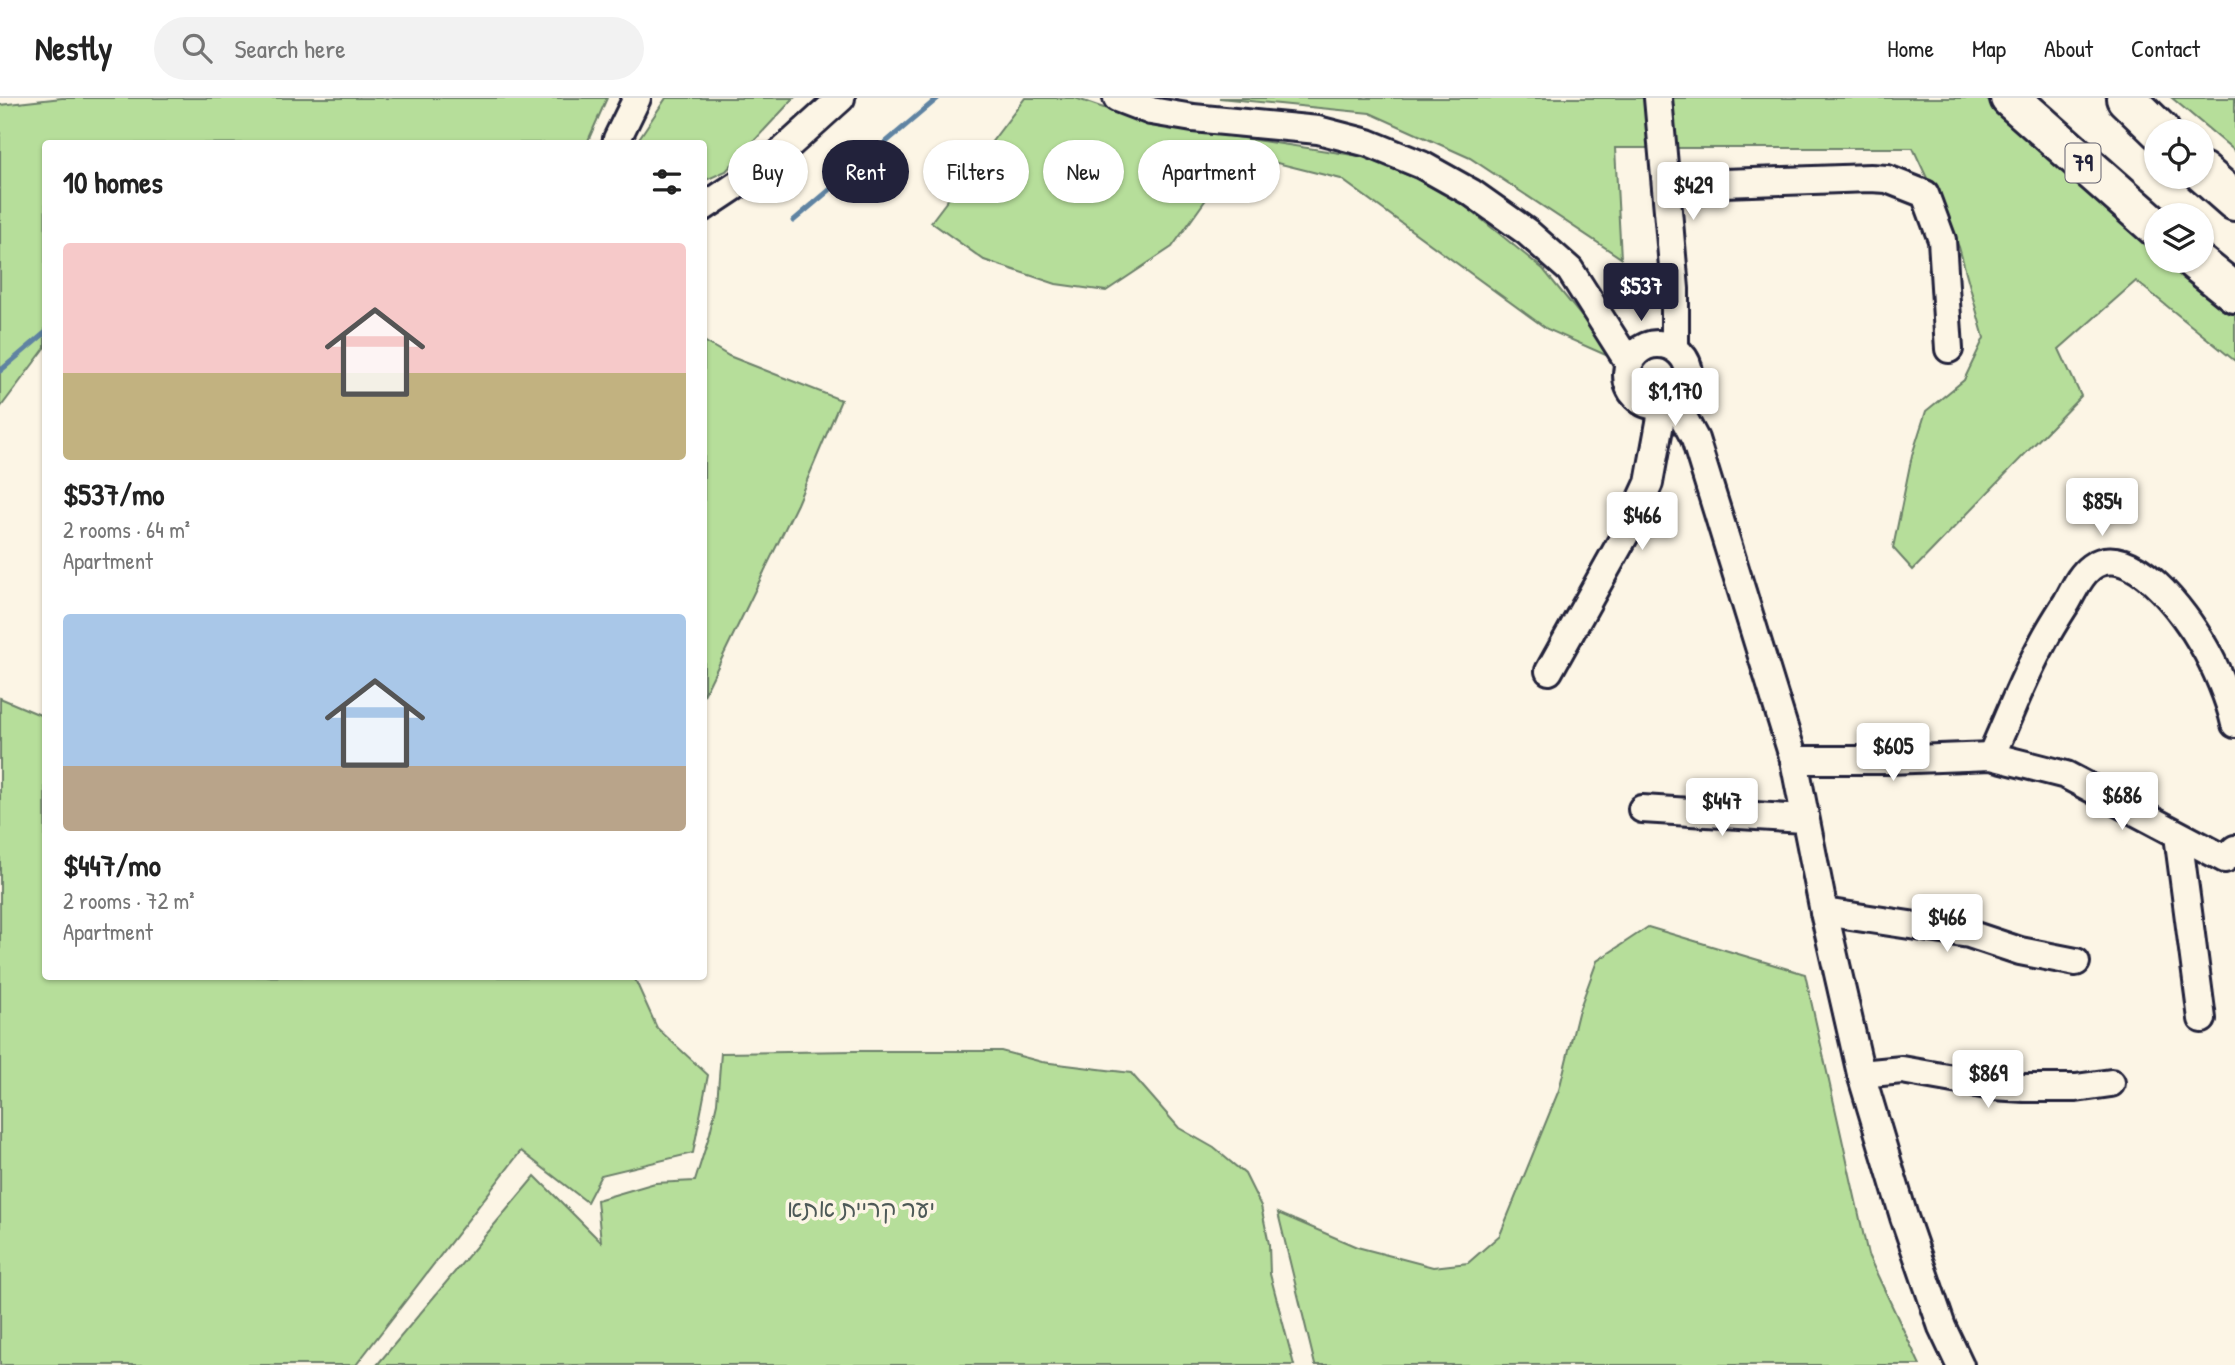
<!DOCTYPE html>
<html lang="en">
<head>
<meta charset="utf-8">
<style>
	:root { --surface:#fff; --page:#f2f2f2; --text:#222; --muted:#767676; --line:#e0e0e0; --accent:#22223b }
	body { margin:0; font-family:"Patrick Hand","Playpen Sans Hebrew",sans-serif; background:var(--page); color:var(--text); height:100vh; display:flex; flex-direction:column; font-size:26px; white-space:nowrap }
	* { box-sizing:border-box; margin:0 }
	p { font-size:23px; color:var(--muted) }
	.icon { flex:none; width:38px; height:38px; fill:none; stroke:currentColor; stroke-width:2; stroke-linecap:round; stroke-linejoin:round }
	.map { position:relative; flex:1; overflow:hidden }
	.panel { position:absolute; left:42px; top:42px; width:665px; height:840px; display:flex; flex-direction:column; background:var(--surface); border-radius:7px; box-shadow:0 2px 5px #0004 }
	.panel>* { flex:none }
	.guide { position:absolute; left:728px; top:42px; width:665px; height:63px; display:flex; gap:14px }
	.fabs { position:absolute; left:2144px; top:21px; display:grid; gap:14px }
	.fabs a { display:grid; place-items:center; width:70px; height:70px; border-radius:50%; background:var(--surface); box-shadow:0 2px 5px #0004; font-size:35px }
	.price { position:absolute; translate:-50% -60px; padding:0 16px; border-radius:7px; background:#fff; color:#222; font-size:23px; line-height:46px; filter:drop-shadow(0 2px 4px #0008) }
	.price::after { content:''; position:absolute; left:50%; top:42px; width:21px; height:16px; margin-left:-10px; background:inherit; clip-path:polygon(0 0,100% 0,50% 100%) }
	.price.selected { background:var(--accent); color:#fff }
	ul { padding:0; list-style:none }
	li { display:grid; align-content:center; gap:14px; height:371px; padding:0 21px }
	li span { display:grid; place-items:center; height:217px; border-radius:7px; color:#555 }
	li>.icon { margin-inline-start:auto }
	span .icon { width:126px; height:126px; fill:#fffc; stroke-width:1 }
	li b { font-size:30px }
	h2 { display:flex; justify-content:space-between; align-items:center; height:84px; padding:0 21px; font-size:30px }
	.tag { padding:0 24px; border-radius:32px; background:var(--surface); box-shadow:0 2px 5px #0004; font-size:24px; line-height:63px }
	.tag.selected { background:var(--accent); color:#fff }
	header { display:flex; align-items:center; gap:42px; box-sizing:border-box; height:98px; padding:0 35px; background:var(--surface); border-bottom:2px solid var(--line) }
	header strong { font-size:33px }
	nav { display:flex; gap:38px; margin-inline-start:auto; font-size:24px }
	.search { width:490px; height:63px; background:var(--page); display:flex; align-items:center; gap:18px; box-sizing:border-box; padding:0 24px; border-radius:38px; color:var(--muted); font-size:26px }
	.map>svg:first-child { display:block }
</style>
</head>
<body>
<header>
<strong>Nestly</strong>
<div class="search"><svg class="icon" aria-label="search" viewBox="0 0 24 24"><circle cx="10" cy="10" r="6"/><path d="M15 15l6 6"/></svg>Search here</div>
<nav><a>Home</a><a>Map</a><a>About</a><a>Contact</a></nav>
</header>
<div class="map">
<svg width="2235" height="1267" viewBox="0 0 2235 1267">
	<rect width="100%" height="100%" fill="#fcf5e5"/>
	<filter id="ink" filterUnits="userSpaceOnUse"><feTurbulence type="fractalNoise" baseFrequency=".0143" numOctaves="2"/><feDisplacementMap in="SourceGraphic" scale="14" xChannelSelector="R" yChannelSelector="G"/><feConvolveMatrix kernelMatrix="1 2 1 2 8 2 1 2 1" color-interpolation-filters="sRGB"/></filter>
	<g filter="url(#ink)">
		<g fill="#b6de9a" stroke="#6c806a" stroke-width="2">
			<path d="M62,0H607L587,45L46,46L45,250L0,310V7Z"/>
			<path d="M666,0H794L726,73L704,83V46L636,45Z"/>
			<path d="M1025,0H1075L1150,26L1366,59L1449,95L1543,171L1617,262L1547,231L1341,81L1273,64L1217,86L1172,149L1106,193L1056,186L984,162L931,124Z"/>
			<path d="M1219,0H1985L2156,147V163H2174L2235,215V263L2136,183L2059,251L2081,298L1913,472L1893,450L1912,357L1926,313L1964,282L1984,240L1959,149L1913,50H1615L1621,160L1470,60L1370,15Z"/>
			<path d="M2172,0H2235V53Z"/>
			<path d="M704,243L729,258L841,302L797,406L704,597Z"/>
			<path d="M0,600L45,619L46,878L634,879L657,930L708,977L693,1055L601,1077L587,1104L521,1053L356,1267H0Z"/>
			<path d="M1648,829L1805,876L1868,1157L1920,1267H1315L1278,1115L1357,1149L1433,1169L1468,1165L1500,1137L1559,992L1578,915L1597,863Z"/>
			<path d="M855,953H1001L1042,964L1131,975L1179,1030L1214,1050L1245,1076L1261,1108L1269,1146L1270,1176L1294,1267H377L535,1078L601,1144L597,1102L655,1085L695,1083L710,1035L717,1005L721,955Z"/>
		</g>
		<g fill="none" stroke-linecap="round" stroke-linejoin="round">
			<g stroke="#5e83a2" stroke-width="5">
				<path d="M793,123L938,0"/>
				<path d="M0,273L46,234"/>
			</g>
			<defs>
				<g id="minor">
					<path d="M1117,0L1151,13L1193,20L1318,32L1368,45L1422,67L1472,95L1527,134L1570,172L1629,265"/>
					<path d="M1658,0L1675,191V250"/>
					<path d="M616,46L617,41L637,0"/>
					<path d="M1666,87L1870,80L1887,81L1925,96L1942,142L1949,251"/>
					<path d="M704,109L767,67L841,0"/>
					<circle cx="1658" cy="277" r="31"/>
					<path d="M1675,304L1695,341L1794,662L1824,814L1861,976L1904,1119L1942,1229L1960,1267"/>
					<path d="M1549,573L1625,437L1649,385L1663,308"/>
					<path d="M1991,658C2008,621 2022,582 2042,546C2049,532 2058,518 2067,504C2074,492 2079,478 2091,469C2131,440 2186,517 2203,547C2215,567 2230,603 2235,626"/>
					<path d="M1794,662H1888L1991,658L2066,677L2225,761L2235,751"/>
					<path d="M1642,711L1804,721"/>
					<path d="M2178,737L2202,921"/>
					<path d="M1824,814L1969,836L2020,853L2076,864"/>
					<path d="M1861,976L1902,972L1993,988L2024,990H2076L2111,985"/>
				</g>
				<g id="highway">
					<path d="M2010,0L2156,129"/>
					<path d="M2126,0L2160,33"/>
					<path d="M2202,74L2235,103"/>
					<path d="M2195,163L2235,195"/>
				</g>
			</defs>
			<use href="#minor" stroke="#22223b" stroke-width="32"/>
			<use href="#highway" stroke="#22223b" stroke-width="44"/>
			<use href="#minor" stroke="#fcf5e5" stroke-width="26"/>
			<use href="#highway" stroke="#fcf5e5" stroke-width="38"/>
		</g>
	</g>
	<g text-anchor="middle" stroke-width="7" stroke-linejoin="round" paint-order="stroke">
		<rect fill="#fcf5e5" stroke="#63616e" stroke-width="2" x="2065.5" y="45.5" width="35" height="39" rx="5"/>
		<g font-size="23" font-weight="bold" fill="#22223b">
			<text x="2083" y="73">79</text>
		</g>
		<g font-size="24" fill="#4e5a58" stroke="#fcf5e5">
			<text x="861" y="1119">יער קריית אתא</text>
		</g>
	</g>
</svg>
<div class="fabs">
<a><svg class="icon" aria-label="locate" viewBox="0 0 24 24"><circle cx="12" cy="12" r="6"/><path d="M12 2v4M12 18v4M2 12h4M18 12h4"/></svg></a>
<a><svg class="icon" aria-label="layers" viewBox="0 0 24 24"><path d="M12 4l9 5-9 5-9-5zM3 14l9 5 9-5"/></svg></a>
</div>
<b class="price" style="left:1693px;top:124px">$429</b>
<b class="price selected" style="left:1641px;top:225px">$537</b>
<b class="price" style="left:1675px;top:330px">$1,170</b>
<b class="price" style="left:2102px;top:440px">$854</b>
<b class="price" style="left:1642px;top:454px">$466</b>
<b class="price" style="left:1893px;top:685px">$605</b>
<b class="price" style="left:2122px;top:734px">$686</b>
<b class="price" style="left:1722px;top:740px">$447</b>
<b class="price" style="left:1947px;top:856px">$466</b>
<b class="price" style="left:1988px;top:1012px">$869</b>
<div class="guide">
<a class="tag">Buy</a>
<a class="tag selected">Rent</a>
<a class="tag">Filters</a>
<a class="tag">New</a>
<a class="tag">Apartment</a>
</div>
<section class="panel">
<h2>10 homes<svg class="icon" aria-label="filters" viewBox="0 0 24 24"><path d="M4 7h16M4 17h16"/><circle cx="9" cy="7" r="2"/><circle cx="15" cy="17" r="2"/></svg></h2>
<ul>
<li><span style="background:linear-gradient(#f6c9c9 60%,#c2b280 0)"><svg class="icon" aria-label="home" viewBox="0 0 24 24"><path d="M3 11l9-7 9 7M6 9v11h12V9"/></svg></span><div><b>$537/mo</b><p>2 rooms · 64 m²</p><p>Apartment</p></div></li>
<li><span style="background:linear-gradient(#a9c7e8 70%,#b9a48a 0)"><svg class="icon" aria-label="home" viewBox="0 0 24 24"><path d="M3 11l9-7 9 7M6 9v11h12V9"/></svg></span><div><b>$447/mo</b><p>2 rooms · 72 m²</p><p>Apartment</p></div></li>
</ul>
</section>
</div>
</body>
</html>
